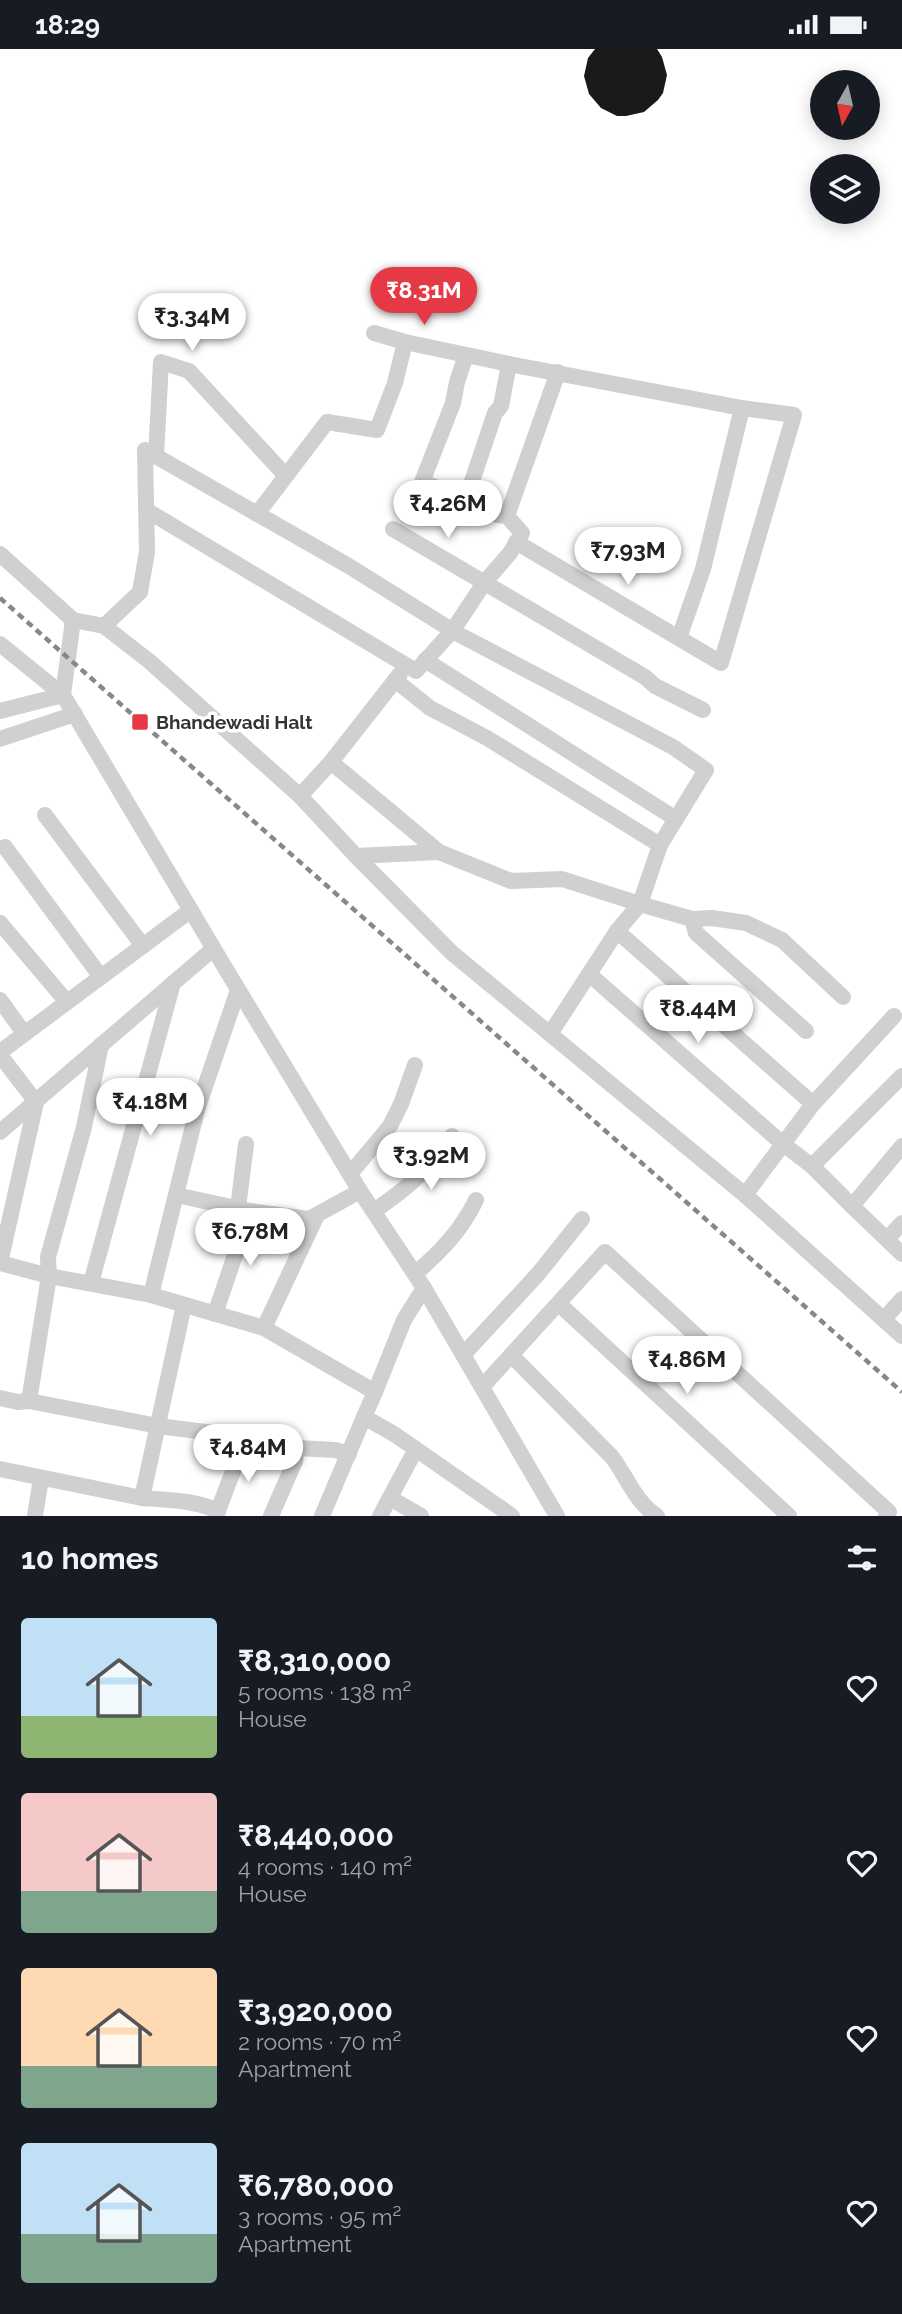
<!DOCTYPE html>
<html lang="en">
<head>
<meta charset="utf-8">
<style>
	:root { --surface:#171b24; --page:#20242c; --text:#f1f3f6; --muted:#9ea1a6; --accent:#e63946 }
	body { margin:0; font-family:Raleway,sans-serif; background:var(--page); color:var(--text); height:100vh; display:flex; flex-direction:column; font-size:26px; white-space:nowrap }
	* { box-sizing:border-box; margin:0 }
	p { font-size:23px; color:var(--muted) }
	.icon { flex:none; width:38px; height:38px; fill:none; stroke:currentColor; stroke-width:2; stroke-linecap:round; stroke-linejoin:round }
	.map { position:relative; height:1467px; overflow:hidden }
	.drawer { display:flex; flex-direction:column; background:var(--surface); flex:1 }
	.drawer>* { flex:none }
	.needle { width:46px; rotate:188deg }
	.controls { position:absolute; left:810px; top:21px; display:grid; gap:14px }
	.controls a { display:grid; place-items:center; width:70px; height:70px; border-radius:50%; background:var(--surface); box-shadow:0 4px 18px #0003; font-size:35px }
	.price { position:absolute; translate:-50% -60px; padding:0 16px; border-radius:24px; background:#fff; color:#222; font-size:23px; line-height:46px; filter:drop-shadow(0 2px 4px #0008) }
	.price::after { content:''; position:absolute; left:50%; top:42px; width:21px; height:16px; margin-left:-10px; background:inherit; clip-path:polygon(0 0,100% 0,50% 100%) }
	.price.active { background:var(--accent); color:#fff }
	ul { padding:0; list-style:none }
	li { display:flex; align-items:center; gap:21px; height:175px; padding:0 21px }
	li span { display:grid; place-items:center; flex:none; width:196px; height:140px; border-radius:7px; color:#555 }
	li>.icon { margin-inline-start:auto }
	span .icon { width:84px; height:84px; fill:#fffc; stroke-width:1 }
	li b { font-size:30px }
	h2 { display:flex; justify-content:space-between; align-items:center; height:84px; padding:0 21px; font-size:30px }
	.status { display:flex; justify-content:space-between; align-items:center; height:49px; padding:0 35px; background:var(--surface); direction:ltr }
	.status svg { height:19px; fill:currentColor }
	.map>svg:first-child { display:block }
</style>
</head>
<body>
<div class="status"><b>18:29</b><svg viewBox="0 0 49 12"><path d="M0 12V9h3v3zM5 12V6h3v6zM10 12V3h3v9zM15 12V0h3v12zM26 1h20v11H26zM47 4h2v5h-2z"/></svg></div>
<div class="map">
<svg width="902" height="1467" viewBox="0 0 902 1467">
	<rect width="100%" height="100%" fill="#fff"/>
	<path fill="#1a1a1a" d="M595,0H657L662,8L667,26L663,44L658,51L644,63L626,67H617L601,59L589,45L584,27L588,9Z"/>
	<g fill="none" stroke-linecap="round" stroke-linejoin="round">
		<g stroke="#d0d0d0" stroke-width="16">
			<path d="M374,284L405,293L509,315L742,359L703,520L679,589"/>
			<path d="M156,407L161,313L189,322L286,427"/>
			<path d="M466,450L495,364L501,357L509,315"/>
			<path d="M146,461L416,622L453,581L484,534L510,504L522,484L507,467L497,466L466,450L422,433L453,354L457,333L466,306"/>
			<path d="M257,465L327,373L377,381L395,334L405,293"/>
			<path d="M507,467L558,323"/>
			<path d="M393,480L645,628L655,637L703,661"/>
			<path d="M516,493L721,614L794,366L742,359"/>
			<path d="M0,505L73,571L63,646"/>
			<path d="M73,571L104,577L149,612L300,747L356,807L452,904L745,1146L902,1287"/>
			<path d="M104,577L140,543L147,503L145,401L347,516L458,585L673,698L706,721L660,796L640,855L692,870L712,869L746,874L782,891L843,948"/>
			<path d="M0,595L63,646L227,922L360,1142L424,1239L557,1467"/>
			<path d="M425,611L676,770"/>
			<path d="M400,625L331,713L439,803"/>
			<path d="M395,631L430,659L487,689L660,796"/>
			<path d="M0,662L63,646"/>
			<path d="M0,690L75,665"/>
			<path d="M300,747L331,713"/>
			<path d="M45,766L143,897"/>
			<path d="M5,798L101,928"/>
			<path d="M356,807L439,803L511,832L562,830L640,855L617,882L550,985"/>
			<path d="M692,870L696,884L806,982"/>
			<path d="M0,874L67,953"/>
			<path d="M617,882L813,1055"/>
			<path d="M589,925L783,1095L813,1055L894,967"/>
			<path d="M0,951L24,984"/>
			<path d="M0,1003L191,861"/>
			<path d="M0,1006L36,1053L0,1214L49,1227L151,1246L264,1279L375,1343L364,1368L394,1385L512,1467"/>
			<path d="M0,1083L213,900"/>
			<path d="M902,1097L852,1157L902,1205"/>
			<path d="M812,1117L852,1157"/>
			<path d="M350,1125L390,1077L401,1055L415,1016"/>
			<path d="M176,1146L250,1162L309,1170L360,1142"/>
			<path d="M745,1146L783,1095L812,1117L902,1027"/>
			<path d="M238,1159L246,1095"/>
			<path d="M374,1162C410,1137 426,1123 452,1087"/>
			<path d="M887,1190L902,1174"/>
			<path d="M415,1225C441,1202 461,1182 476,1151"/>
			<path d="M91,1234L173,934"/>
			<path d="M151,1246L197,1061L238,941"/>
			<path d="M559,1255L789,1467"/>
			<path d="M215,1265L250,1162"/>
			<path d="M884,1270L902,1250"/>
			<path d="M264,1279L317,1166"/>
			<path d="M463,1306L538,1225L582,1170"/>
			<path d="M511,1306L612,1408C627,1428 636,1454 657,1467"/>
			<path d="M482,1338L605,1203L889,1463L886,1467"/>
			<path d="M375,1343L404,1271L424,1239"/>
			<path d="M0,1349L18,1353L29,1352L158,1377L246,1388L297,1399L335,1401L349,1405"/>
			<path d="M29,1352L49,1227L48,1208L84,1078L101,996"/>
			<path d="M0,1420L142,1449L184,1256"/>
			<path d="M142,1449C167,1451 195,1451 218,1462"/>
			<path d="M390,1449L421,1467"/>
			<path d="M35,1467L41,1429"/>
			<path d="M216,1467L246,1388"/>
			<path d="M271,1467L295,1412L297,1399"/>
			<path d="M322,1467L364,1368"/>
			<path d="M380,1467L416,1400"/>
		</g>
		<path stroke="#888" stroke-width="4.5" stroke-dasharray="7 5" stroke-linecap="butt" d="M0,549L902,1343"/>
	</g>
	<rect fill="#e63946" stroke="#fff" stroke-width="2.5" x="131" y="664" width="18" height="18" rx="3.5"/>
	<g text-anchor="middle" stroke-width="7" stroke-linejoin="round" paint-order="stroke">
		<g font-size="19" font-weight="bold" fill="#333" stroke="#fff" text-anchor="start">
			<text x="156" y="680">Bhandewadi Halt</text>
		</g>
	</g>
</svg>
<div class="controls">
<a><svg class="needle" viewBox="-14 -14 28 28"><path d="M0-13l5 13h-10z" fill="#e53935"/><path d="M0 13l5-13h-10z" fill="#9ea1a6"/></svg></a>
<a><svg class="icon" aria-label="layers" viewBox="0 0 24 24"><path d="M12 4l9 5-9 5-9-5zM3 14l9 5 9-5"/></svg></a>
</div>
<b class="price active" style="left:424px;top:278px">₹8.31M</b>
<b class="price" style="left:192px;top:304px">₹3.34M</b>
<b class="price" style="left:448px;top:491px">₹4.26M</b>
<b class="price" style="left:628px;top:538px">₹7.93M</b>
<b class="price" style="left:698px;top:996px">₹8.44M</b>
<b class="price" style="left:150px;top:1089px">₹4.18M</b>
<b class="price" style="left:431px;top:1143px">₹3.92M</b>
<b class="price" style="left:250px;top:1219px">₹6.78M</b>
<b class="price" style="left:687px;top:1347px">₹4.86M</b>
<b class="price" style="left:248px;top:1435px">₹4.84M</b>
</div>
<section class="drawer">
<h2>10 homes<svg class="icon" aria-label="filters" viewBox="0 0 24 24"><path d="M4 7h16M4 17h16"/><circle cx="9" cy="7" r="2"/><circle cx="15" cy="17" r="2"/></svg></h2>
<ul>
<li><span style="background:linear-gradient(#bfe0f5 70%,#8fb573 0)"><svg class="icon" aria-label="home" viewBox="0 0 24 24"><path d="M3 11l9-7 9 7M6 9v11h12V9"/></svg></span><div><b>₹8,310,000</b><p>5 rooms · 138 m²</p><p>House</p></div><svg class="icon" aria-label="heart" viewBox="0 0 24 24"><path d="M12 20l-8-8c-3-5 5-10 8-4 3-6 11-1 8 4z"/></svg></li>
<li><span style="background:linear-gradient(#f6c9c9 70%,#7fa58c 0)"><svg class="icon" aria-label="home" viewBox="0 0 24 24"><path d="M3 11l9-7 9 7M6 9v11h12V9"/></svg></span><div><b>₹8,440,000</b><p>4 rooms · 140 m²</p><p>House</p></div><svg class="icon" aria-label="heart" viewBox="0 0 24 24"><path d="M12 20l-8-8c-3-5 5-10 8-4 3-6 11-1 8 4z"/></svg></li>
<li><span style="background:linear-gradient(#ffd9b3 70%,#7fa58c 0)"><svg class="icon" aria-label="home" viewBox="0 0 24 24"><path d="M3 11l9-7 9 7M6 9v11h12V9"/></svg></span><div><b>₹3,920,000</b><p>2 rooms · 70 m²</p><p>Apartment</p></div><svg class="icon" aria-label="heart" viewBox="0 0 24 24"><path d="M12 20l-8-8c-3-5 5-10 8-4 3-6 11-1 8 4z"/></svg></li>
<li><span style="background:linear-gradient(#bfe0f5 65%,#7fa58c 0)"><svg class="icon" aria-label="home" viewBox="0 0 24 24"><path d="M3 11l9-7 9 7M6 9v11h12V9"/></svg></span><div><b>₹6,780,000</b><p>3 rooms · 95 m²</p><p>Apartment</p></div><svg class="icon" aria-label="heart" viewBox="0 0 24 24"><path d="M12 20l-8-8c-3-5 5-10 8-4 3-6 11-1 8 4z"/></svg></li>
</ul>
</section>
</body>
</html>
